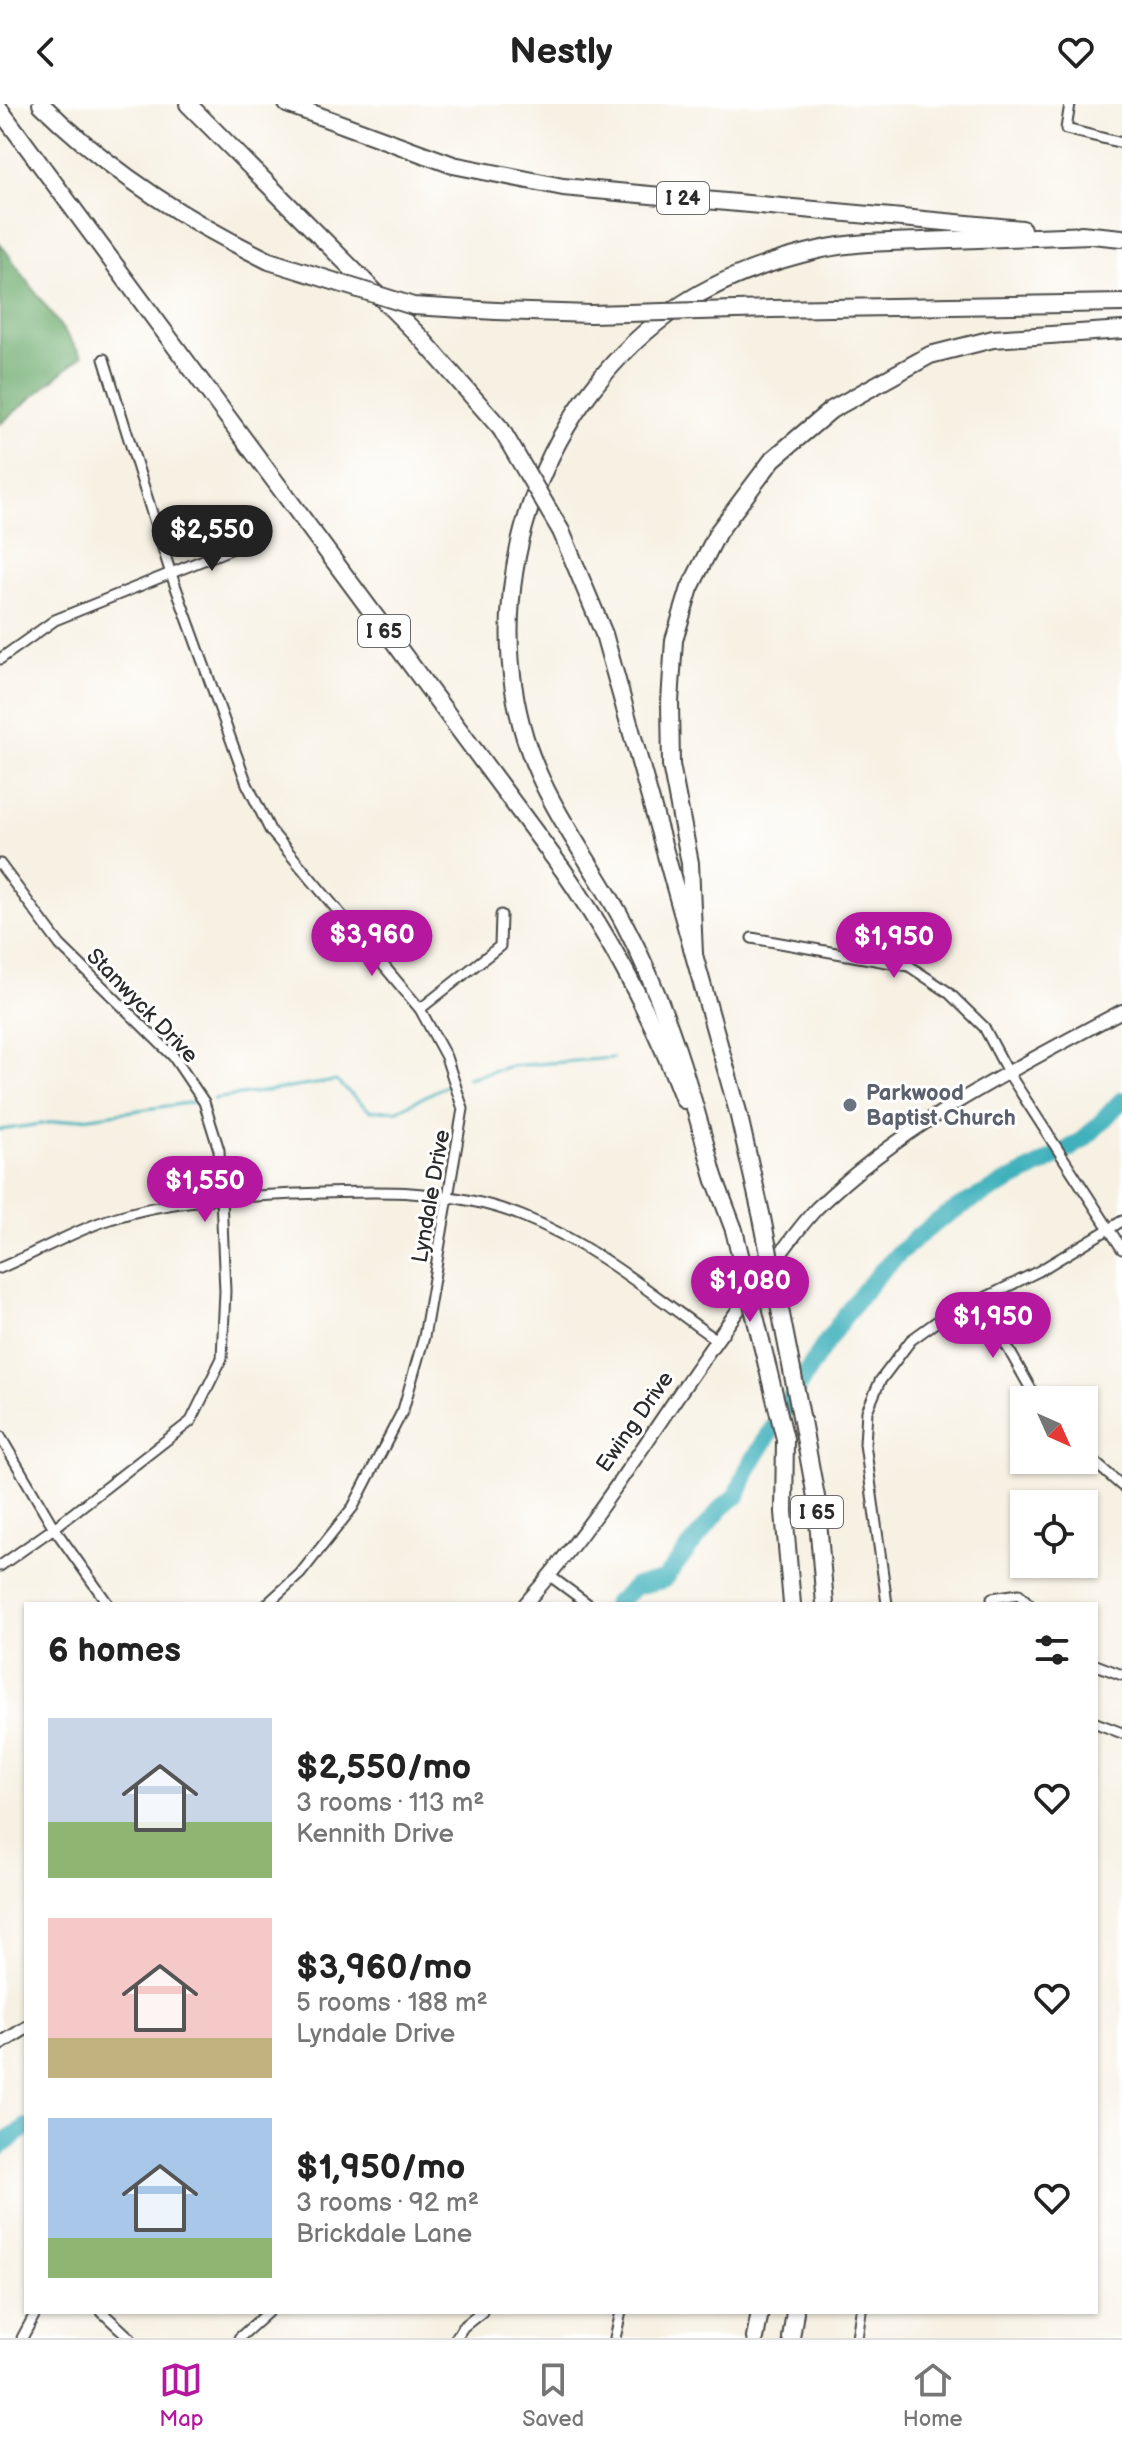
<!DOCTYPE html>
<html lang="en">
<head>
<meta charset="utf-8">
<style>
	:root { --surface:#fff; --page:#f2f2f2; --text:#222; --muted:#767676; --line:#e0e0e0; --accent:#b5179e }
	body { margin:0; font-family:"Balsamiq Sans",sans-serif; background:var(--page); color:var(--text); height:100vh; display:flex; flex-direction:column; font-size:30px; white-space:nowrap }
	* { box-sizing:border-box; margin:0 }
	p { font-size:26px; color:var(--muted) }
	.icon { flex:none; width:44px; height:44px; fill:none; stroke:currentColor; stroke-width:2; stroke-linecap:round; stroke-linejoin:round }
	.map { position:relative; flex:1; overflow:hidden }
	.side { position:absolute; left:24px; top:1498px; width:1074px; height:712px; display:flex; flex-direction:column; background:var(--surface); border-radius:0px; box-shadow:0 2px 6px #0004 }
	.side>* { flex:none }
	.needle { width:52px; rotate:135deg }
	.controls { position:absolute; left:1010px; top:1282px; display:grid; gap:16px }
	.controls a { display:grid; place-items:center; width:88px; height:88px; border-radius:0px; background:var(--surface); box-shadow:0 2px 6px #0004; font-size:40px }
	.price { position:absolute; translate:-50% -68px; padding:0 18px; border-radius:28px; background:var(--accent); color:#fff; font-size:26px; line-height:52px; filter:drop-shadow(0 2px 4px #0008) }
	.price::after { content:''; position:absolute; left:50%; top:48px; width:24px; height:18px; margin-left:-12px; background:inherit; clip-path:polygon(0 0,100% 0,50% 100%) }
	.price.active { background:#222; color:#fff }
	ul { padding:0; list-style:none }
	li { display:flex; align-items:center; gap:24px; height:200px; padding:0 24px }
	li span { display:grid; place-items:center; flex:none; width:224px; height:160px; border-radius:0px; color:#555 }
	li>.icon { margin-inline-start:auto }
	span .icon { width:96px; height:96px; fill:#fffc; stroke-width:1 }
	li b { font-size:34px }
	h2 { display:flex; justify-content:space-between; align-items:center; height:96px; padding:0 24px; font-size:34px }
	header { display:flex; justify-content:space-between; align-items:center; height:104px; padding:0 24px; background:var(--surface); font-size:36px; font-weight:800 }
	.tabs { display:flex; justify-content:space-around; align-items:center; height:112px; border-top:2px solid var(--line); background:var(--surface); font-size:22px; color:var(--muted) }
	.tabs a { display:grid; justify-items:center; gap:4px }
	.tabs .active { color:var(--accent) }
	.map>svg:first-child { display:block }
</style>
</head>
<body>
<header><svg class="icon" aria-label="back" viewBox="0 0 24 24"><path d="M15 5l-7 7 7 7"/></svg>Nestly<svg class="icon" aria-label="heart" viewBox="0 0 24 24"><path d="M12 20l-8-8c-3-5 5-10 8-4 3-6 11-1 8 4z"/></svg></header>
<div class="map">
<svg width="1122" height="2234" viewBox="0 0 1122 2234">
	<rect width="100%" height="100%" fill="#fff"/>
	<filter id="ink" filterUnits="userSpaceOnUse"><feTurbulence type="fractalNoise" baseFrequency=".0125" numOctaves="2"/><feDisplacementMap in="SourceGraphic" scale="16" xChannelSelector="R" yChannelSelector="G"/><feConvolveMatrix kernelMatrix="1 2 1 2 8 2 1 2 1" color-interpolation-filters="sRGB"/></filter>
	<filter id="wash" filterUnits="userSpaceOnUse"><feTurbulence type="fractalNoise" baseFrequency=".006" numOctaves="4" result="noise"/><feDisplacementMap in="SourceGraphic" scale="32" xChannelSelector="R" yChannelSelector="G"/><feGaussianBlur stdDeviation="1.8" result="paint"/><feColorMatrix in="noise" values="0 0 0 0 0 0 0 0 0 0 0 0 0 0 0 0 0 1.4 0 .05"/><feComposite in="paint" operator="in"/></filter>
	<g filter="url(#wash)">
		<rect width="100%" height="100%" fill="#f7f1e3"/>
		<path fill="#6eac6e" stroke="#4c6c4c" stroke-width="2" d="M0,139L82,252L0,320Z"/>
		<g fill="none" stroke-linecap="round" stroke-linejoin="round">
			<g stroke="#41b1bc" stroke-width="3">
				<path d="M468,974L511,962L613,954"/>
				<path d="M213,995L336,977L370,1007L398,1006L453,978"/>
				<path d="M0,1026L195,998"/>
			</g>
			<g stroke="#41b1bc" stroke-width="18">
				<path d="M615,1500L636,1482L663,1476L723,1402L737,1392L747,1366C802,1279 849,1182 934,1120C979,1087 1032,1070 1078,1039C1094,1028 1108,1010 1122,996"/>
				<path d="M0,2043L26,2023"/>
			</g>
		</g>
	</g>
	<g filter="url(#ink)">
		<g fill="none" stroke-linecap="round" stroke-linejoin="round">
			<defs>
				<g id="street">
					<path d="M1070,0L1066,25L1122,39"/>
					<path d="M104,255L170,467L247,680L270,726L420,905L446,953L463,1005L424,1233L403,1306L353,1403L300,1470L267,1500"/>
					<path d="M0,555L55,516L243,440"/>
					<path d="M0,760L60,841L173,952L204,998L219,1046L225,1187L222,1254L191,1317L54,1424L0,1462"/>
					<path d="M752,834L909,862L948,888L984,923L1009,970L1122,1145"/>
					<path d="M420,905L500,842L501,811"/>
					<path d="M0,1164C33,1150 65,1132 99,1119C161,1096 230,1093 296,1090C372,1087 450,1083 522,1112C593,1140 653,1191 715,1235"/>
					<path d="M981,1196L1037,1296"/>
					<path d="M0,1332L54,1424L108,1500"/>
					<path d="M1084,1349L1122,1382"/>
					<path d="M550,1472L588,1500"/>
					<path d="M887,1500L865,1340L867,1307L880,1277L911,1236L936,1218L1039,1167L1122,1117"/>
					<path d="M993,1500L992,1494L1019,1490L1029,1500"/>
					<path d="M1096,1561L1122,1571"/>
					<path d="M1096,1619L1122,1629"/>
					<path d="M102,2208L130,2234"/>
					<path d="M22,2234L36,2208"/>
					<path d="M239,2234L268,2208"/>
					<path d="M456,2234L463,2223L482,2208"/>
					<path d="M615,2234L621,2208"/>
					<path d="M857,2234L861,2208"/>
				</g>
				<g id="secondary">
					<path d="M525,1500C612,1402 677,1284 757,1181C777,1156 795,1127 817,1104C904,1019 1016,964 1122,907"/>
					<path d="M0,1940L26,1924"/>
				</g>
				<g id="highway">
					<path d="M41,0C98,56 162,101 232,138"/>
					<path d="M188,0L422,235L501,325"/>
					<path d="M287,0L453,61L563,83L1022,125"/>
					<path d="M0,6L563,766C613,838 653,914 684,996"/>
					<path d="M1081,130L1122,134"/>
					<path d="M772,205L1122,199"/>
					<path d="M496,207L591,210"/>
					<path d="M561,427L604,530L738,1008L762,1114"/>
					<path d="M694,850L690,759L671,661L670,598L674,536L690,484L718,428L773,355L831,306L930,251L993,235L1122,226"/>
					<path d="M713,1070L734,1126"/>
					<path d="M715,1077C692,989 667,900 624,819C591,757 546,702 525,634C477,476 544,293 681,201C722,174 771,157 818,146C852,138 888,138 923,137C979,135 1035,133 1091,131"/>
					<path d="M802,1317L816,1393L825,1500"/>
					<path d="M785,1335L784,1408L792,1500"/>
					<path d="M755,2234L760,2208"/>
					<path d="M791,2234L795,2208"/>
				</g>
			</defs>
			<use href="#street" stroke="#4a4947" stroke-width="13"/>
			<use href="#secondary" stroke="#4a4947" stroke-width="16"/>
			<use href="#highway" stroke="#4a4947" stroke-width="20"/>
			<use href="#street" stroke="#fff" stroke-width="9"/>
			<use href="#secondary" stroke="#fff" stroke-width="12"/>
			<use href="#highway" stroke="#fff" stroke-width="16"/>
			<defs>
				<g id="highway-bridge">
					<path d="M232,138L269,157L413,202L496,207"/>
					<path d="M591,210L772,205"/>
					<path d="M501,325L561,427"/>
					<path d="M762,1114L802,1317"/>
					<path d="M734,1126L785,1335"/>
				</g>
			</defs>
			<use href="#highway-bridge" stroke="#4a4947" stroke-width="20" stroke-linecap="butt"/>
			<use href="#highway-bridge" stroke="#fff" stroke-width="16"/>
		</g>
	</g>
	<circle fill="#6b7280" stroke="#fff" stroke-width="3" cx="850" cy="1001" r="8"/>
	<g text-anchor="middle" stroke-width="6" stroke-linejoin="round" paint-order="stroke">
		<g fill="#fff" stroke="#6b6b6b" stroke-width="2">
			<rect x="657" y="78" width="52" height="32" rx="6"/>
			<rect x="358" y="511" width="52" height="32" rx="6"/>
			<rect x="791" y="1392" width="52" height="32" rx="6"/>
		</g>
		<g font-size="20" font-weight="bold" fill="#2b2b2b">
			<text x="683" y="101">I 24</text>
			<text x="384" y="534">I 65</text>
			<text x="817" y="1415">I 65</text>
		</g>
		<g font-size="22" fill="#2b2b2b" stroke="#fff">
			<text transform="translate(143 901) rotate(46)" y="8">Stanwyck Drive</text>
			<text transform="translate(430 1092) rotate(-80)" y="8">Lyndale Drive</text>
			<text transform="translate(634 1317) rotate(-55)" y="8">Ewing Drive</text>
		</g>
		<g font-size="22" font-weight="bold" fill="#5b616d" stroke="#fff" text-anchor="start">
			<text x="866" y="996">Parkwood<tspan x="866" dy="25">Baptist Church</tspan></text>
		</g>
	</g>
</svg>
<div class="controls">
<a><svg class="needle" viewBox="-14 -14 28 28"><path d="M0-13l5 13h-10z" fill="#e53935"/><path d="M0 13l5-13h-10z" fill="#767676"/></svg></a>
<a><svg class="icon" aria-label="locate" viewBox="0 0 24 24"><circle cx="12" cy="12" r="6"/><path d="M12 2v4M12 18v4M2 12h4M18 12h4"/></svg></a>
</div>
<b class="price active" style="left:212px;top:469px">$2,550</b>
<b class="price" style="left:372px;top:874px">$3,960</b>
<b class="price" style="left:894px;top:876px">$1,950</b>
<b class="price" style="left:205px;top:1120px">$1,550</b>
<b class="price" style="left:750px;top:1220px">$1,080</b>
<b class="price" style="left:993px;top:1256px">$1,950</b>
<section class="side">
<h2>6 homes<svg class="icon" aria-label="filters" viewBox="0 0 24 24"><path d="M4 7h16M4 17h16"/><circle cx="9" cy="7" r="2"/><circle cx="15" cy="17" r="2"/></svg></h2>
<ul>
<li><span style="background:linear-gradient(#c9d6e8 65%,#8fb573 0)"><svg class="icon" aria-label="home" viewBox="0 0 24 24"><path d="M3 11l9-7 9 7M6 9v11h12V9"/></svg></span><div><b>$2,550/mo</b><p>3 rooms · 113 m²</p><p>Kennith Drive</p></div><svg class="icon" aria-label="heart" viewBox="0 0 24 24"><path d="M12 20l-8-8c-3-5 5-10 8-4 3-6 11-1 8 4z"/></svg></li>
<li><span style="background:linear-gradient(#f6c9c9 75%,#c2b280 0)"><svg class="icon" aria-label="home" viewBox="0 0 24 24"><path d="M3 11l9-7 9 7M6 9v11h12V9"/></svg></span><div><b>$3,960/mo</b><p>5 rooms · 188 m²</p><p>Lyndale Drive</p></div><svg class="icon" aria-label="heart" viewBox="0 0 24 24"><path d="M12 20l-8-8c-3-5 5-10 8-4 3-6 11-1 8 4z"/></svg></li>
<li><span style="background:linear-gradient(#a9c7e8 75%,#8fb573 0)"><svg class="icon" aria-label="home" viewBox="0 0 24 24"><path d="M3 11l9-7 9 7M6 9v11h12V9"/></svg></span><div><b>$1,950/mo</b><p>3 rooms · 92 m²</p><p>Brickdale Lane</p></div><svg class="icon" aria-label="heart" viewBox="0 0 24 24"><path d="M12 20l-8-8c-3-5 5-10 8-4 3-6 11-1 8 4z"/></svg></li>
</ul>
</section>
</div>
<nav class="tabs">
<a class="active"><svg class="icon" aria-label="map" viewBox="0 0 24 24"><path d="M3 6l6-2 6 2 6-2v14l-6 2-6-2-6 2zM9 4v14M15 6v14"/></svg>Map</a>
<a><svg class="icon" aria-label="saved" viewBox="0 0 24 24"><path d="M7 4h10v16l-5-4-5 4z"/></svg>Saved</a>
<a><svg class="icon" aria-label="home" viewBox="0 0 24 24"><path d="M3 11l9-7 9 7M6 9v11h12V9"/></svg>Home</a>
</nav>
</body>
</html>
